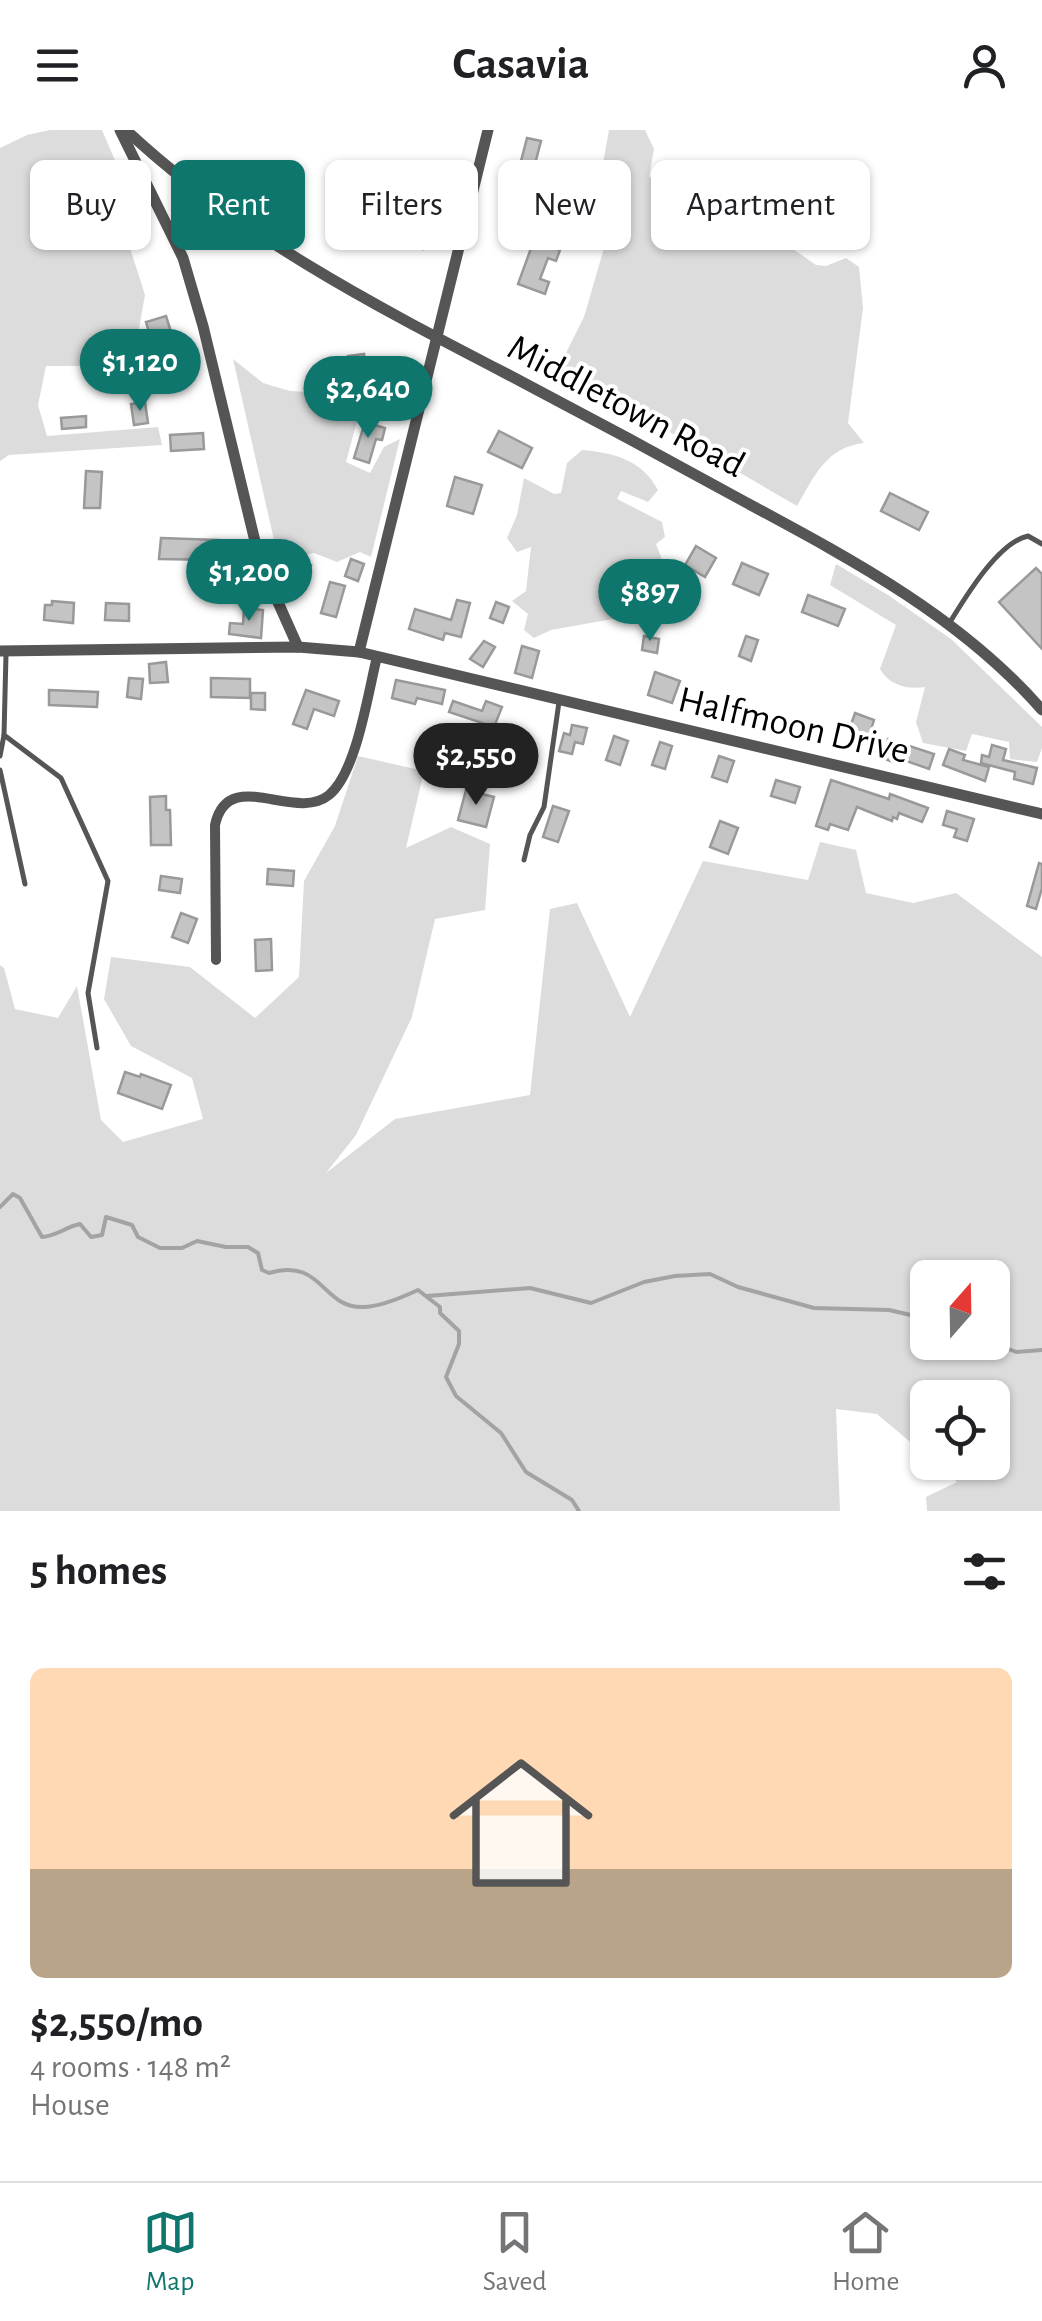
<!DOCTYPE html>
<html lang="en">
<head>
<meta charset="utf-8">
<style>
	:root { --surface:#fff; --page:#f2f2f2; --text:#202124; --muted:#757577; --line:#e0e0e0; --accent:#0f766e }
	body { margin:0; font-family:"Alegreya Sans",sans-serif; background:var(--page); color:var(--text); height:100vh; display:flex; flex-direction:column; font-size:38px; white-space:nowrap }
	* { box-sizing:border-box; margin:0 }
	p { font-size:32px; color:var(--muted) }
	.icon { flex:none; width:55px; height:55px; fill:none; stroke:currentColor; stroke-width:2; stroke-linecap:round; stroke-linejoin:round }
	.map { position:relative; height:1381px; overflow:hidden }
	.side { display:flex; flex-direction:column; background:var(--surface); flex:1 }
	.side>* { flex:none }
	.top-card { position:absolute; left:30px; top:30px; width:982px; height:90px; display:flex; gap:20px }
	.needle { width:65px; rotate:20deg }
	.fabs { position:absolute; left:910px; top:1130px; display:grid; gap:20px }
	.fabs a { display:grid; place-items:center; width:100px; height:100px; border-radius:15px; background:var(--surface); box-shadow:0 2px 8px #0004; font-size:50px }
	.price { position:absolute; translate:-50% -85px; padding:0 22px; border-radius:35px; background:var(--accent); color:#fff; font-size:32px; line-height:65px; filter:drop-shadow(0 2px 5px #0008) }
	.price::after { content:''; position:absolute; left:50%; top:60px; width:30px; height:22px; margin-left:-15px; background:inherit; clip-path:polygon(0 0,100% 0,50% 100%) }
	.price.on { background:#222; color:#fff }
	ul { padding:0; list-style:none }
	li { display:grid; align-content:center; gap:20px; height:530px; padding:0 30px }
	li span { display:grid; place-items:center; height:310px; border-radius:15px; color:#555 }
	li>.icon { margin-inline-start:auto }
	span .icon { width:180px; height:180px; fill:#fffc; stroke-width:1 }
	li b { font-size:42px }
	h2 { display:flex; justify-content:space-between; align-items:center; height:120px; padding:0 30px; font-size:42px }
	.tag { padding:0 35px; border-radius:15px; background:var(--surface); box-shadow:0 2px 8px #0004; font-size:35px; line-height:90px }
	.tag.on { background:var(--accent); color:#fff }
	header { display:flex; justify-content:space-between; align-items:center; height:130px; padding:0 30px; background:var(--surface); font-size:45px; font-weight:700 }
	.tab-bar { display:flex; justify-content:space-around; align-items:center; height:140px; border-top:2px solid var(--line); background:var(--surface); font-size:28px; color:var(--muted) }
	.tab-bar a { display:grid; justify-items:center; gap:5px }
	.tab-bar .on { color:var(--accent) }
	.map>svg:first-child { display:block }
</style>
</head>
<body>
<header><svg class="icon" aria-label="menu" viewBox="0 0 24 24"><path d="M4 6h16M4 12h16M4 18h16"/></svg>Casavia<svg class="icon" aria-label="person" viewBox="0 0 24 24"><circle cx="12" cy="8" r="4"/><path d="M4 21q1-7 8-7t8 7"/></svg></header>
<div class="map">
<svg width="1042" height="1381" viewBox="0 0 1042 1381">
	<rect width="100%" height="100%" fill="#fff"/>
	<g fill="#dcdcdc" fill-rule="evenodd">
		<path d="M50,0H102L117,35L81,49L87,65L122,93L145,165L138,204L162,244L104,236H46L38,275L47,306L158,297L162,315L9,325L0,331V18L27,5Z"/>
		<path d="M609,0H645L654,19L649,47L736,79L816,135L826,136L846,128L859,137L863,178L848,293L864,313C826,317 814,347 797,376L637,283L557,241L584,187L611,94V82L596,72Z"/>
		<path d="M233,229L263,253L290,261L364,265L346,332L370,343L384,317L400,309L371,427L360,422L337,432L314,423L279,432Z"/>
		<path d="M582,320C615,323 642,330 658,360L648,372L621,361L617,369L662,392L665,407L656,414L669,448L665,454L648,450L632,469L635,485L551,500L534,508L524,500L528,484L512,471L526,461L531,417L517,422L507,408L517,385L524,348L554,364L561,363L567,333Z"/>
		<path d="M836,434L888,465L951,509L1042,597V618L1037,632L1010,629L1009,612L972,604L966,621L923,613L916,592L925,557C907,560 889,555 880,539L896,495L830,455Z"/>
		<path d="M358,626L424,641L406,718L451,697L490,714L485,780L435,789L412,887L356,1005L326,1043L395,989L530,965L550,779L577,773L630,887L703,731L808,750L820,712L856,720L866,763L913,773L956,763L1042,827V1381H927L926,1367L957,1352L935,1333L992,1332V1268H928L927,1326L877,1284L836,1279L840,1381H0V835L4,838L15,879L58,888L77,856L101,990L123,1012L203,989L192,948L131,916L104,869L111,827L190,837L255,888L299,847L304,751L335,696ZM928,1148H992V1212H928Z"/>
	</g>
	<g fill="none" stroke-linecap="round" stroke-linejoin="round">
		<g stroke="#a3a3a3" stroke-width="4">
			<path d="M0,1077L13,1064L20,1068L42,1107C57,1106 65,1097 80,1094L91,1107L102,1105L106,1087L132,1095L138,1107L160,1118H182L197,1111L226,1117H248L258,1123L262,1140L269,1143C323,1127 321,1178 363,1177C379,1177 403,1167 418,1160L440,1177V1183L459,1201V1214L446,1247L456,1266L501,1303L526,1342L572,1370L579,1381"/>
			<path d="M427,1166L530,1158L591,1173L644,1152L675,1146L710,1144L738,1157L814,1178L889,1180L928,1189"/>
			<path d="M992,1212L1016,1222L1042,1220"/>
		</g>
	</g>
	<g fill="#c4c4c4" stroke="#999" stroke-width="2.5">
		<path d="M527,8L541,11L535,34L521,31Z"/>
		<path d="M531,35L544,39L540,53L527,49Z"/>
		<path d="M107,48L116,66L104,72L95,54Z"/>
		<path d="M405,65L420,70L412,99L428,103L423,119L404,114L408,99L397,95Z"/>
		<path d="M534,110L560,120L556,131L548,128L540,149L549,152L545,164L518,154Z"/>
		<path d="M166,186L172,205L152,212L146,192Z"/>
		<path d="M364,224L366,244L350,246L348,226Z"/>
		<path d="M145,272L148,293L134,295L131,274Z"/>
		<path d="M86,286V297L62,299L61,288Z"/>
		<path d="M365,292L385,298L382,310L376,309L369,333L354,328Z"/>
		<path d="M499,301L532,318L522,338L488,322Z"/>
		<path d="M203,303L204,319L171,321L170,305Z"/>
		<path d="M86,341L102,342L100,378H84Z"/>
		<path d="M455,347L482,355L473,384L447,376Z"/>
		<path d="M890,363L928,382L919,400L881,381Z"/>
		<path d="M161,408L218,410L217,430L159,429Z"/>
		<path d="M696,416L716,428L705,447L685,435Z"/>
		<path d="M351,429L364,434L358,451L345,446Z"/>
		<path d="M297,430L311,435L304,460L289,451Z"/>
		<path d="M742,433L768,444L759,465L733,454Z"/>
		<path d="M1036,438L1042,444V519L999,472Z"/>
		<path d="M330,452L345,456L336,487L321,483Z"/>
		<path d="M808,465L845,479L838,496L802,482Z"/>
		<path d="M457,470L470,473L461,507L445,503L443,510L409,499L415,479L451,490Z"/>
		<path d="M52,471L74,473L73,493L44,490L45,475H52Z"/>
		<path d="M496,472L509,477L503,493L490,488Z"/>
		<path d="M106,473L129,474V491L105,490Z"/>
		<path d="M244,478L263,480L261,508L229,504L230,493L243,494Z"/>
		<path d="M644,506L659,509L657,523L642,520Z"/>
		<path d="M746,506L758,510L751,531L739,526Z"/>
		<path d="M484,511L495,517L483,537L470,529Z"/>
		<path d="M522,516L539,521L532,548L515,543Z"/>
		<path d="M166,532L168,552L150,553L149,534Z"/>
		<path d="M655,542L680,551L672,573L648,565Z"/>
		<path d="M129,548L143,549L141,569L127,567Z"/>
		<path d="M211,548L250,549V568L211,567Z"/>
		<path d="M396,550L445,560L442,574L417,568L415,574L392,568Z"/>
		<path d="M49,560L98,562L97,577L49,575Z"/>
		<path d="M306,560L339,571L334,586L314,579L307,599L293,594Z"/>
		<path d="M251,563H265V580L251,579Z"/>
		<path d="M453,571L482,581L486,571L502,577L494,597L449,582Z"/>
		<path d="M855,583L874,590L869,606L849,600Z"/>
		<path d="M572,595L587,598L583,614L575,612L572,624L559,621L564,603L570,605Z"/>
		<path d="M499,606L516,611L506,643L490,638Z"/>
		<path d="M614,606L628,611L620,635L606,630Z"/>
		<path d="M888,609L934,624L929,639L898,628L896,633L882,628Z"/>
		<path d="M660,612L672,616L665,639L652,635Z"/>
		<path d="M992,615L1006,619L1003,630L1037,638L1033,654L1014,649L1015,642L981,633L982,625L989,627Z"/>
		<path d="M949,619L965,625L963,630L989,637L985,651L943,635Z"/>
		<path d="M719,626L734,631L727,652L712,647Z"/>
		<path d="M776,650L800,657L795,673L771,666Z"/>
		<path d="M831,650L889,669L890,664L928,678L922,692L899,683L897,689L893,687L892,691L857,677L848,700L830,694L828,700L816,696Z"/>
		<path d="M466,660L494,667L486,697L458,690Z"/>
		<path d="M166,666V680H170L171,715H151L150,667Z"/>
		<path d="M553,676L569,681L558,712L543,707Z"/>
		<path d="M947,681L974,689L967,711L954,707L957,699L943,695Z"/>
		<path d="M720,691L738,698L728,724L710,717Z"/>
		<path d="M1039,733L1042,734V758L1036,779L1027,776Z"/>
		<path d="M268,739L294,741L293,756L267,754Z"/>
		<path d="M161,746L182,749L180,763L159,760Z"/>
		<path d="M181,783L197,789L188,813L172,807Z"/>
		<path d="M271,809L272,840L256,841L255,810Z"/>
		<path d="M125,942L140,947L141,944L171,955L162,979L118,963Z"/>
	</g>
	<g fill="none" stroke-linecap="round" stroke-linejoin="round">
		<g stroke="#555" stroke-width="5">
			<path d="M950,492C965,468 998,412 1028,406L1042,414"/>
			<path d="M6,524L4,605L61,648L108,751L88,863L97,918"/>
			<path d="M0,626L4,605"/>
			<path d="M0,640L25,754"/>
			<path d="M524,730L530,705L544,677L559,572"/>
		</g>
		<path stroke="#555" stroke-width="10" d="M216,830L215,695C228,635 295,693 329,665C357,642 368,562 377,527"/>
		<g stroke="#555" stroke-width="11">
			<path d="M120,0L183,128L203,196L260,432L298,517"/>
			<path d="M126,0C237,104 372,174 507,244C587,286 667,329 747,373C853,430 962,488 1042,580"/>
			<path d="M0,521L298,517L359,522L1042,684"/>
			<path d="M359,522L488,0"/>
		</g>
	</g>
	<g text-anchor="middle" stroke-width="8" stroke-linejoin="round" paint-order="stroke">
		<g font-size="38" fill="#000" stroke="#fff">
			<text transform="translate(627 275) rotate(28)" y="13">Middletown Road</text>
			<text transform="translate(794 594) rotate(13)" y="13">Halfmoon Drive</text>
		</g>
	</g>
</svg>
<div class="fabs">
<a><svg class="needle" viewBox="-14 -14 28 28"><path d="M0-13l5 13h-10z" fill="#e53935"/><path d="M0 13l5-13h-10z" fill="#757577"/></svg></a>
<a><svg class="icon" aria-label="locate" viewBox="0 0 24 24"><circle cx="12" cy="12" r="6"/><path d="M12 2v4M12 18v4M2 12h4M18 12h4"/></svg></a>
</div>
<b class="price" style="left:140px;top:284px">$1,120</b>
<b class="price" style="left:368px;top:311px">$2,640</b>
<b class="price" style="left:249px;top:494px">$1,200</b>
<b class="price" style="left:650px;top:514px">$897</b>
<b class="price on" style="left:476px;top:678px">$2,550</b>
<div class="top-card">
<a class="tag">Buy</a>
<a class="tag on">Rent</a>
<a class="tag">Filters</a>
<a class="tag">New</a>
<a class="tag">Apartment</a>
</div>
</div>
<section class="side">
<h2>5 homes<svg class="icon" aria-label="filters" viewBox="0 0 24 24"><path d="M4 7h16M4 17h16"/><circle cx="9" cy="7" r="2"/><circle cx="15" cy="17" r="2"/></svg></h2>
<ul>
<li><span style="background:linear-gradient(#ffd9b3 65%,#b9a48a 0)"><svg class="icon" aria-label="home" viewBox="0 0 24 24"><path d="M3 11l9-7 9 7M6 9v11h12V9"/></svg></span><div><b>$2,550/mo</b><p>4 rooms · 148 m²</p><p>House</p></div></li>
</ul>
</section>
<nav class="tab-bar">
<a class="on"><svg class="icon" aria-label="map" viewBox="0 0 24 24"><path d="M3 6l6-2 6 2 6-2v14l-6 2-6-2-6 2zM9 4v14M15 6v14"/></svg>Map</a>
<a><svg class="icon" aria-label="saved" viewBox="0 0 24 24"><path d="M7 4h10v16l-5-4-5 4z"/></svg>Saved</a>
<a><svg class="icon" aria-label="home" viewBox="0 0 24 24"><path d="M3 11l9-7 9 7M6 9v11h12V9"/></svg>Home</a>
</nav>
</body>
</html>
